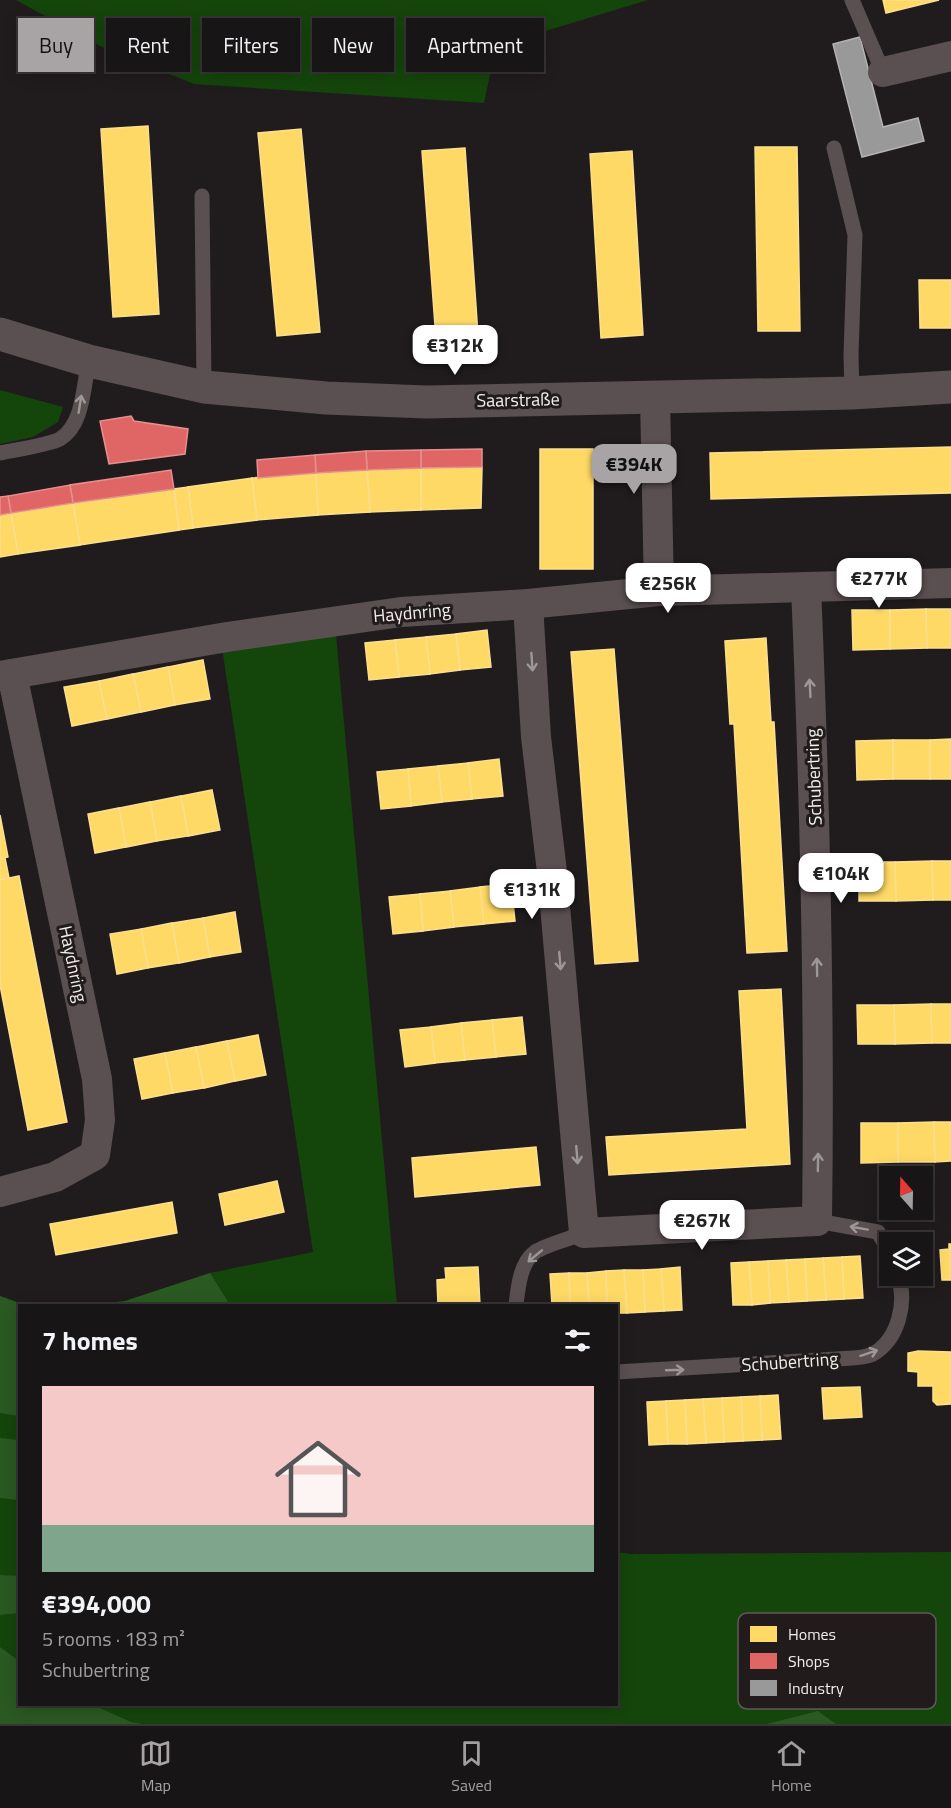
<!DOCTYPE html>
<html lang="en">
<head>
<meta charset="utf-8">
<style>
	:root { --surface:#181516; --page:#252223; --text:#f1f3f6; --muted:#9f9fa1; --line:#363435; --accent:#a8a4a5 }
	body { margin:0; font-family:"Titillium Web",sans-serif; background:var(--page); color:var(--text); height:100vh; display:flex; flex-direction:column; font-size:22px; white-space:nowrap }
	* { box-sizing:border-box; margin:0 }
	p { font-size:20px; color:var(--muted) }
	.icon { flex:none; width:33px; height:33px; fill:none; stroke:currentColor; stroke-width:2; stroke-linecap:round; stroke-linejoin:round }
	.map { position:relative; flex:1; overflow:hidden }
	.panel { position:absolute; left:18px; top:1304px; width:600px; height:402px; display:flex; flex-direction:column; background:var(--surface); border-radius:0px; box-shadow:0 3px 15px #0003,0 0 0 2px var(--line) }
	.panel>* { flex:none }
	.banner { position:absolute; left:18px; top:18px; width:600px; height:54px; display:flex; gap:12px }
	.needle { width:39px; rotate:340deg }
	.buttons { position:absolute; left:879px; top:1166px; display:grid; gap:12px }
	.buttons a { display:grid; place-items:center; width:54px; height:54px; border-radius:0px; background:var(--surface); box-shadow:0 3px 15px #0003,0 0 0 2px var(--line); font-size:30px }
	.price { position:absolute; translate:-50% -51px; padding:0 14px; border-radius:12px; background:#fff; color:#222; font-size:20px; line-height:39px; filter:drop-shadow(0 2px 3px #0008) }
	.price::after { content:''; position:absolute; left:50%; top:36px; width:18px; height:14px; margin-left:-9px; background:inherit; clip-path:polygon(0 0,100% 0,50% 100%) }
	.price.on { background:var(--accent); color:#111 }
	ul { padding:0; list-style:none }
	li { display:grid; align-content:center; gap:12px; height:318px; padding:0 24px }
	li span { display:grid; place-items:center; height:186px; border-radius:0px; color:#555 }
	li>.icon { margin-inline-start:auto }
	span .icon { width:108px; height:108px; fill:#fffc; stroke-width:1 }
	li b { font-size:26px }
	h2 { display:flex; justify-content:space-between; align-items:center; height:72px; padding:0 24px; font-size:26px }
	.tag { padding:0 21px; border-radius:0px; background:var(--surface); box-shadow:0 3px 15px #0003,0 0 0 2px var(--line); font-size:21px; line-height:54px }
	.tag.on { background:var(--accent); color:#111 }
	.menu { display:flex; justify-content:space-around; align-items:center; height:84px; border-top:2px solid var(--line); background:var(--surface); font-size:16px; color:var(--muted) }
	.menu a { display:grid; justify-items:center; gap:3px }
	.menu .on { color:var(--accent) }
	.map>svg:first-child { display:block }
</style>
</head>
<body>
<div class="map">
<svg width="951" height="1724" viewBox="0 0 951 1724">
	<rect width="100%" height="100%" fill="#201c1d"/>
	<g fill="#14450b">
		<path d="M16,0H648L496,46L484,103L194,84L100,46Z"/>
		<path d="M0,390L63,407L58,422L33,437L0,444Z"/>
		<path d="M336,635L397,1305H91L125,1301L210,1273L313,1252L222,648Z"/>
		<path d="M0,1296L25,1305H20V1704H616L617,1552L631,1554L951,1552V1724H0Z"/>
	</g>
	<g fill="#2a5922">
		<path d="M210,1273L230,1305H91L125,1301Z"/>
		<path d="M0,1296L25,1305H20L19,1416L0,1413Z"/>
		<path d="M0,1438L19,1440V1500L0,1498Z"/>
		<path d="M0,1575L19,1576V1613L0,1615Z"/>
		<path d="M0,1647L19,1661L20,1704H91L131,1722L142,1724H0Z"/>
		<path d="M818,1711L836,1724H767Z"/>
	</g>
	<g fill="#ffd966" stroke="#fbdf8f" stroke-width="1.5">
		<path d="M883,0H939L886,13Z"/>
		<path d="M148,126L159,314L113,317L101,129Z"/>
		<path d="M301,129L320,332L277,336L258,133Z"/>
		<path d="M755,147H797L800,331H758Z"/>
		<path d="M465,148L478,335L436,339L422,151Z"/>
		<path d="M632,151L643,335L601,338L590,154Z"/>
		<path d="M919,280H951V328H920Z"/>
		<path d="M951,447V493L711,499L710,453Z"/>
		<rect x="540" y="449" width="53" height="120"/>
		<path d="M482,467L481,508L421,510V468Z"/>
		<path d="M421,468V510L370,512L367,470Z"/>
		<path d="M367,470L370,512L318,515L316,473Z"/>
		<path d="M316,473L318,515L257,520L252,478Z"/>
		<path d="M252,478L257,520L193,528L188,487Z"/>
		<path d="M188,487L193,528L179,530L174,489Z"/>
		<path d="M174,489L179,530L80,545L73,503Z"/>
		<path d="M73,503L80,545L18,554L11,513Z"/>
		<path d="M11,513L18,554L0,557V515Z"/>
		<path d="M926,609L927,648L890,649V610Z"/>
		<path d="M926,609H951V648H927Z"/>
		<path d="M852,610H890V649L853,650Z"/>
		<path d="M487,630L491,667L460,670L456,634Z"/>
		<path d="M456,634L460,670L430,674L426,637Z"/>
		<path d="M426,637L430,674L399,677L395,640Z"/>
		<path d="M766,638L771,722H774L787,951L747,953L734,724H730L725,641Z"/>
		<path d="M395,640L399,677L369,680L365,643Z"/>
		<path d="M614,649L638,961L595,964L571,652Z"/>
		<path d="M203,660L210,699L175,705L168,667Z"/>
		<path d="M168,667L175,705L141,712L133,674Z"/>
		<path d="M133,674L141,712L107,719L99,681Z"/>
		<path d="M99,681L107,719L72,726L64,687Z"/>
		<path d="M951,739V779H930V740Z"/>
		<rect x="893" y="740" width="37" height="39"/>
		<path d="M893,740V779L857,780L856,741Z"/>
		<path d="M499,759L503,796L472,799L468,763Z"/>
		<path d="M468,763L472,799L442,802L438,766Z"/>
		<path d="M438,766L442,802L411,806L408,769Z"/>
		<path d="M408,769L411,806L381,809L377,772Z"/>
		<path d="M212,790L220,830L188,836L181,796Z"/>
		<path d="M181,796L188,836L157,841L150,802Z"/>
		<path d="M150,802L157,841L126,847L119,808Z"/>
		<path d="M119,808L126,847L95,853L88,814Z"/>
		<path d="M0,815L8,857L0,859Z"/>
		<path d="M5,858L9,878L0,880V859Z"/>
		<path d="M932,861L933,900L896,901L895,862Z"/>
		<path d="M932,861H951V900H933Z"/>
		<path d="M859,862H895L896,901H859Z"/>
		<path d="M19,876L67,1122L28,1130L0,985V880Z"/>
		<path d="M511,884L515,921L484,924L480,887Z"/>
		<path d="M480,887L484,924L454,927L450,891Z"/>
		<path d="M450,891L454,927L423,931L420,894Z"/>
		<path d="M420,894L423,931L393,934L389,897Z"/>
		<path d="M235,912L241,952L210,957L203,918Z"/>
		<path d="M203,918L210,957L179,963L172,923Z"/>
		<path d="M172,923L179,963L148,968L141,929Z"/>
		<path d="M141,929L148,968L117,974L110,934Z"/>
		<path d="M781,989L790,1164L609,1175L606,1137L747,1129L739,991Z"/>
		<path d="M931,1004L932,1043L895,1044L894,1005Z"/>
		<path d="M931,1004H951V1043H932Z"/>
		<path d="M857,1005H894L895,1044H858Z"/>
		<path d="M522,1017L526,1054L496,1057L492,1020Z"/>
		<path d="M492,1020L496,1057L465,1060L461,1023Z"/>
		<path d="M461,1023L465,1060L435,1063L431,1027Z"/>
		<path d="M431,1027L435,1063L405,1067L400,1030Z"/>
		<path d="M258,1035L266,1075L235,1081L227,1041Z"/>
		<path d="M227,1041L235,1081L204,1088L196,1047Z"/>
		<path d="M196,1047L204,1088L173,1093L165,1053Z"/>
		<path d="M165,1053L173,1093L142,1099L134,1059Z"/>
		<path d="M934,1122L935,1162H898V1123Z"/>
		<path d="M934,1122H951V1161L935,1162Z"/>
		<path d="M861,1123H898V1162L861,1163Z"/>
		<path d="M536,1147L540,1185L415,1197L412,1158Z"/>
		<path d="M277,1181L284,1212L225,1225L219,1194Z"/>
		<path d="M172,1202L177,1233L56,1255L50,1224Z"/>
		<path d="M949,1244H951V1280H942L940,1250L949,1249Z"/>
		<path d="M860,1256L863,1298L844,1299L842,1257Z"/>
		<path d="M842,1257L844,1299L826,1300L823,1258Z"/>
		<path d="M823,1258L826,1300L807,1301L805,1259Z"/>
		<path d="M805,1259L807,1301L789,1302L786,1260Z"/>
		<path d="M786,1260L789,1302L770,1303L768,1261Z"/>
		<path d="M768,1261L770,1303L752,1305L749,1262Z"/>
		<path d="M749,1262L752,1305H733L731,1263Z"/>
		<path d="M478,1267L480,1305H438L437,1280L446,1279L445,1268Z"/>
		<path d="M680,1267L682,1310L664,1311L661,1269Z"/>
		<path d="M661,1269L664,1311L645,1312L643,1270Z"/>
		<path d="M624,1270H643L645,1312L627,1313Z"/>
		<path d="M624,1270L627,1313H616V1305H607L606,1271Z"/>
		<path d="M606,1271L607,1305H589L587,1273Z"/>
		<path d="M569,1273H587L589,1305H570Z"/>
		<path d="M569,1273L570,1305H552L550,1274Z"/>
		<path d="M918,1351L951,1352V1404L937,1405L933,1401V1386H918V1372L908,1371V1353Z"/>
		<path d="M860,1387L862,1417L824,1419L822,1388Z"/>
		<path d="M778,1395L781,1439L762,1440L760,1396Z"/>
		<path d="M760,1396L762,1440L743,1441L741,1397Z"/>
		<path d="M741,1397L743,1441L724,1442L722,1398Z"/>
		<path d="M722,1398L724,1442L706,1443L703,1399Z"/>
		<path d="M703,1399L706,1443L687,1444L685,1400Z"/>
		<path d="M685,1400L687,1444H668L666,1401Z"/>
		<path d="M666,1401L668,1444L649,1445L647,1402Z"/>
	</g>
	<g fill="#e06666" stroke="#e58f8f" stroke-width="1.5">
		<path d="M131,416L134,421L188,429L185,454L109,464L100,421Z"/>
		<path d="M482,449V467L421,468V450Z"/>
		<path d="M421,450V468L367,470L366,451Z"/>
		<path d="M366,451L367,470L316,473L315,455Z"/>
		<path d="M315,455L316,473L258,478L257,460Z"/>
		<path d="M171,470L174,489L73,503L70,485Z"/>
		<path d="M70,485L73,503L11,513L8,496Z"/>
		<path d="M8,496L11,513L0,515V497Z"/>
	</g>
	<path fill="#999" stroke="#b4b2b2" stroke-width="1.5" d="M860,37L883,127L918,118L924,141L862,157L833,44Z"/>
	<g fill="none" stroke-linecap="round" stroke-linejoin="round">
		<g stroke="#5a4f51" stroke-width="15">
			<path d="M852,0L883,72"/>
			<path d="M834,148L855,235L851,355L852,393"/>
			<path d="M202,196L204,387"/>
			<path d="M0,453C14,450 49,445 60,439C84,424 83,386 89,361"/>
			<path d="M817,1221L878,1232L890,1253"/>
			<path d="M516,1305C518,1288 520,1263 535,1252C545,1245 572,1238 584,1233"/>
			<path d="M616,1372L836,1359C847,1358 863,1359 873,1354C899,1339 907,1302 898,1275"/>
		</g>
		<g stroke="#5a4f51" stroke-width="30">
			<path d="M883,72L951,56"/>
			<path d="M655,397L659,591"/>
			<path d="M528,604L536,737L552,872L584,1233L817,1221C820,1009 815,798 806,587"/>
			<path d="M0,676L227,637L401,612L528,604L659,591L951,583"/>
			<path d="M0,1192L55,1177L95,1155L100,1120L97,1079L12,674"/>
		</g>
		<path stroke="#5a4f51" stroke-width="33" d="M0,334L89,361L204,387L326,398L426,402L852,393L951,387"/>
	</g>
	<defs><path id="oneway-shaft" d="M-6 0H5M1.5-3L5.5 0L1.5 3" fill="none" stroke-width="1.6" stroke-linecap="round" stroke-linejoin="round" transform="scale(1.5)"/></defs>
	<g stroke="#9e9798">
		<use href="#oneway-shaft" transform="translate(80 404) rotate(-81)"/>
		<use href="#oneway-shaft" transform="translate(532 662) rotate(86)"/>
		<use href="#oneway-shaft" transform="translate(810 688) rotate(-93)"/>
		<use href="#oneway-shaft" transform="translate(560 961) rotate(85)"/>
		<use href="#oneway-shaft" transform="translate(817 967) rotate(-91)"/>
		<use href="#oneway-shaft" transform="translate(577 1155) rotate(85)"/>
		<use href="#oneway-shaft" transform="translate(818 1162) rotate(-89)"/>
		<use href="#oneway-shaft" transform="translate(859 1228) rotate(-170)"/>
		<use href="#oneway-shaft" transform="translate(535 1256) rotate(141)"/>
		<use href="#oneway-shaft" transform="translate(869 1353) rotate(-19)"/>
		<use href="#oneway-shaft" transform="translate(675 1370) rotate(-2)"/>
	</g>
	<g text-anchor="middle" stroke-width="6" stroke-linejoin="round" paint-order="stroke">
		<g font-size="18" fill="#f2eeee" stroke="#211b1c">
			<text transform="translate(518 400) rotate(-1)" y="6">Saarstraße</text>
			<text transform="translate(412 613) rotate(-5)" y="6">Haydnring</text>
			<text transform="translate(814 777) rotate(-92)" y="6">Schubertring</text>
			<text transform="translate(73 964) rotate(78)" y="6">Haydnring</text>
			<text transform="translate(790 1362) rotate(-4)" y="6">Schubertring</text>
		</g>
	</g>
	<rect x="738" y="1613" width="198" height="96" rx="9" fill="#211b1c" stroke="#605a5b" stroke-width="1.5"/>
	<rect x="750" y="1626" width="27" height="16" fill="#ffd966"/>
	<rect x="750" y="1653" width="27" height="16" fill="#e06666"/>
	<rect x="750" y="1680" width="27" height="16" fill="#999"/>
	<g font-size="16" fill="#f2eeee">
		<text x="788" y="1640">Homes</text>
		<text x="788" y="1667">Shops</text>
		<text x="788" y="1694">Industry</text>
	</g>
</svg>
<div class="buttons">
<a><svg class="needle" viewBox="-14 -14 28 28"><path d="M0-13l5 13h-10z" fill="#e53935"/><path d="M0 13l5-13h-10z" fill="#9f9fa1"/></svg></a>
<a><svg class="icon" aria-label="layers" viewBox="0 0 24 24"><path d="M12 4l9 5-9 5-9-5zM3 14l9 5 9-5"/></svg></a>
</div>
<b class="price" style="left:455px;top:376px">€312K</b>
<b class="price on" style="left:634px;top:495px">€394K</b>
<b class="price" style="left:879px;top:609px">€277K</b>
<b class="price" style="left:668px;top:614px">€256K</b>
<b class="price" style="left:841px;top:904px">€104K</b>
<b class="price" style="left:532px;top:920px">€131K</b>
<b class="price" style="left:702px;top:1251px">€267K</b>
<div class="banner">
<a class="tag on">Buy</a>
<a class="tag">Rent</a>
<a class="tag">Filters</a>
<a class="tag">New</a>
<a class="tag">Apartment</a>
</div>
<section class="panel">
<h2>7 homes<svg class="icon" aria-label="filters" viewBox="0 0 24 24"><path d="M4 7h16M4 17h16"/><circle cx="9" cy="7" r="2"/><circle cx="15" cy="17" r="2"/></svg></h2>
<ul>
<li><span style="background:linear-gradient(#f6c9c9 75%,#7fa58c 0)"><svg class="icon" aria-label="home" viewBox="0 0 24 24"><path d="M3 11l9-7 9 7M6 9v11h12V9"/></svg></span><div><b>€394,000</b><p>5 rooms · 183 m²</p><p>Schubertring</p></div></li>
</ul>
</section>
</div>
<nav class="menu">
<a class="on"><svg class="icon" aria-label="map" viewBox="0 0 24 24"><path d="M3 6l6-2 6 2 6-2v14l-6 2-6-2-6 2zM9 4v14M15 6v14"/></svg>Map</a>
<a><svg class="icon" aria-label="saved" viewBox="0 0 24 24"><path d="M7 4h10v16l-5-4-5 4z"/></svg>Saved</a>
<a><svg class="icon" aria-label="home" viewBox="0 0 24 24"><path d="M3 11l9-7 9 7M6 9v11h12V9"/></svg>Home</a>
</nav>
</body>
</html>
